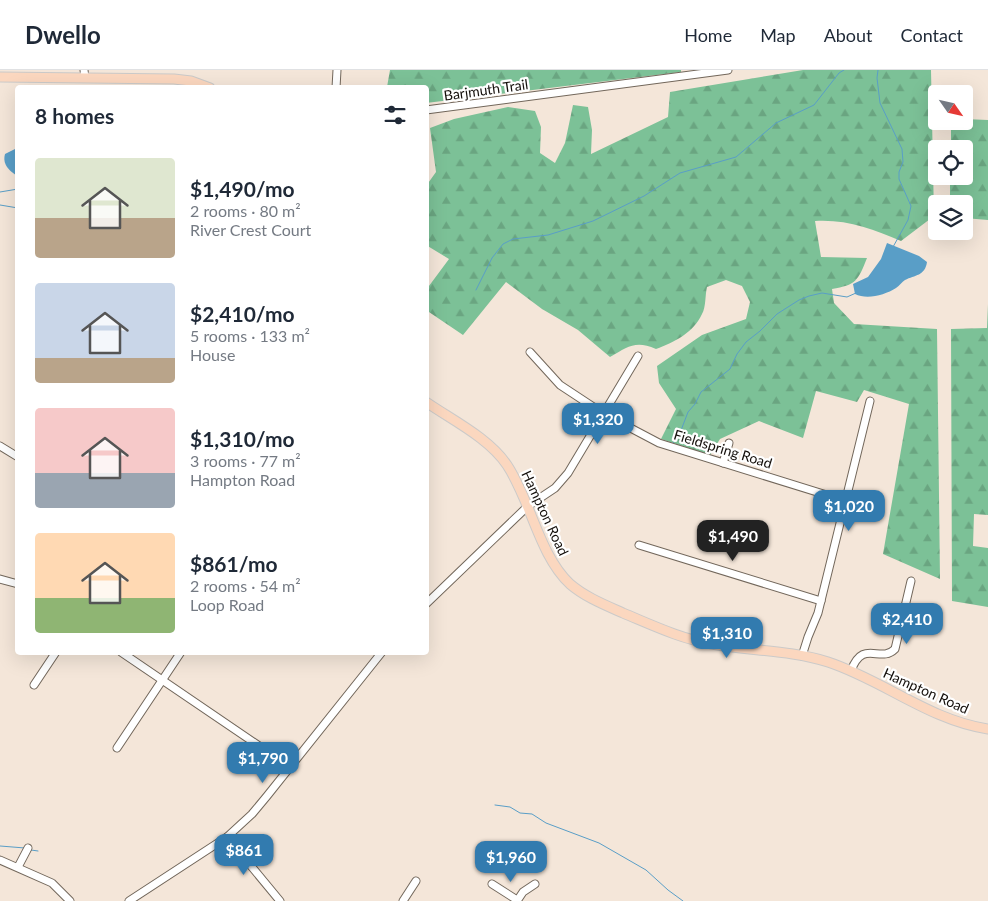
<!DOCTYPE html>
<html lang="en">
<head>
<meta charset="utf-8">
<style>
	:root { --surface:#fff; --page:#f2f2f3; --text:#1f2937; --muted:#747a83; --line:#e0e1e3; --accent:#327baf }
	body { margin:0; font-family:Lato,sans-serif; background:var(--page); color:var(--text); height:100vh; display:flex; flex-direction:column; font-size:19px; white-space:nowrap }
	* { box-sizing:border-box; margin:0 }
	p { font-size:16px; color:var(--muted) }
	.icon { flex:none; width:28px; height:28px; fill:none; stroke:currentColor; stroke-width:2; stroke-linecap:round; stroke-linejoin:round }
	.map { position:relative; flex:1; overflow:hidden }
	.sheet { position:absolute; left:15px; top:15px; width:414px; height:570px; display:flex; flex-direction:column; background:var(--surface); border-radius:5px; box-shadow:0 5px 20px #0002 }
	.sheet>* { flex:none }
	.needle { width:32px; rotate:124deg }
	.buttons { position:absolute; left:928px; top:15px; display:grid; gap:10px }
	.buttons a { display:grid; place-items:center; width:45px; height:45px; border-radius:5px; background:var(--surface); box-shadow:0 5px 20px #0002; font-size:25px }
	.price { position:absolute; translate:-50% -42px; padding:0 11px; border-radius:10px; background:var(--accent); color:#fff; font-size:16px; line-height:32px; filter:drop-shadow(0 1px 2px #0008) }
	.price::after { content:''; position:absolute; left:50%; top:30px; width:15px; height:11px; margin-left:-8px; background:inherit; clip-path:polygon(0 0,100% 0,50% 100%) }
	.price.selected { background:#222; color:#fff }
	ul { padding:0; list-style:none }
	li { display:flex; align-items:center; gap:15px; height:125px; padding:0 20px }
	li span { display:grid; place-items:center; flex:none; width:140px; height:100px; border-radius:5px; color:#555 }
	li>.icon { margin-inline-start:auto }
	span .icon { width:60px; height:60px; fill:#fffc; stroke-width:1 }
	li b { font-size:21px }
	h2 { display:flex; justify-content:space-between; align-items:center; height:60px; padding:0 20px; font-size:21px }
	header { display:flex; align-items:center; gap:30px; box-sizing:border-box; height:70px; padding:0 25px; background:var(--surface); border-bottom:1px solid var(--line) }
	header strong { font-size:24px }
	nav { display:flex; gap:28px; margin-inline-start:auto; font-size:18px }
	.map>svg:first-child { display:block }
</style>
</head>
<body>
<header>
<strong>Dwello</strong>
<nav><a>Home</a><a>Map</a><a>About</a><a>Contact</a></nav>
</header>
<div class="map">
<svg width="988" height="831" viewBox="0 0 988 831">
	<defs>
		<pattern id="forest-firs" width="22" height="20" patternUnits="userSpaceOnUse" patternTransform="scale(1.25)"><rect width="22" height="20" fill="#7cc197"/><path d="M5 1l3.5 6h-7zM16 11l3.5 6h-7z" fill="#6aa581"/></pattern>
	</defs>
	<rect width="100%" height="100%" fill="#f4e6d9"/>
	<g fill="url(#forest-firs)">
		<path d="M390,0H681V2L426,33V18L387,17Z"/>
		<path d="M803,0H931L934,146L901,171C873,159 846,149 815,151L821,187L867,188C858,211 856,215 832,219L834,233L854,254L937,259L940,509L883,484L909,334L864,320L857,332L816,321L803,368L759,351L720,369L710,385L661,369L676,339L659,313L657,296L702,265L746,249L750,232L742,216L726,210L707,217C705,225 706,237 702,244C693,263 675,272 656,279C635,270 628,277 610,287L578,260L542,239L506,212L463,265L426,240V220L449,189L426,175V116L436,102L430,58L454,49L508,37L535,41L541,57L540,83L555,93L565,73L573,35L588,37L592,60L591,84L668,47L670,22Z"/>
		<path d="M964,49L988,50V150L964,148V134H950V106H964V79H951V51H964Z"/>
		<path d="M988,234V445L974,444L973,476L988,478V537L952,531L951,259L987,258Z"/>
	</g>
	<g fill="#599ec7">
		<path d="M17,78H18L17,106C10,101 2,95 5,84Z"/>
		<path d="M887,173L919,186L927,192C925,206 915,205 905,210C902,212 899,216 896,218C885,225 867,230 855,224L853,214L868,207L881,189Z"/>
	</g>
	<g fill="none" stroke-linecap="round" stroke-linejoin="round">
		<g stroke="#599ec7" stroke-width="1">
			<path d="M878,0L877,8L880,33L902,79L903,92L899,102V109L911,136L908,150L893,177"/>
			<path d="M0,122L18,119"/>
			<path d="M0,135L18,138"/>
			<path d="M476,220L492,188L503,174L513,169L548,165L593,151L644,126L680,103L736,87L776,53L814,35L839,3L844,0"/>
			<path d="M673,373L680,363L688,342L695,334L701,322L730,299L737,284L746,272L760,261L777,244L799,230L809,226L822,223L847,227L856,223"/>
			<path d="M495,735L510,737L520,743L532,744L546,753L599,773L646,800L668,820L683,831"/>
			<path d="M0,776L25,778"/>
			<path d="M31,780L38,781"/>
		</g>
		<defs>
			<g id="minor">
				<path d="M84,0L85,8"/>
				<path d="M336,18L337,0"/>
				<path d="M426,40L728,0"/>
				<path d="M530,282L560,315L604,344L659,373L846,431"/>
				<path d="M0,376L18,387"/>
				<path d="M723,393L729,373"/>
				<path d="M639,475L821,531"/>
				<path d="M0,509L18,514"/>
				<path d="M426,534L528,436L555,418L568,403L638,286"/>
				<path d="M121,582L290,697"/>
				<path d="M802,586L808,567L818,543L870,331"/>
				<path d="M851,601C863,568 880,594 895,579L911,511"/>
				<path d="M34,615L56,582"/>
				<path d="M117,678L181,582"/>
				<path d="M227,767L280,831"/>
				<path d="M0,790L52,813L70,831"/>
				<path d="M18,797L28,778"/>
				<path d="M492,814L517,830"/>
				<path d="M129,831L227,767L252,744L267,726L382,582"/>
				<path d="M403,831L416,811"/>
				<path d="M517,831L523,822L535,814"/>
			</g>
			<g id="major">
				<path d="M0,7L174,9L191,11L210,18"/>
				<path d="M426,332C452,350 489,368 507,395C531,431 539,485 570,514C585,527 605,535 623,543C652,555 681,569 712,574C750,581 791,580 828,592C883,610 929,650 988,659"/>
			</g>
		</defs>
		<use href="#minor" stroke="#72675b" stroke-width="9"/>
		<use href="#major" stroke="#cbcac9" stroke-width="11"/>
		<use href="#minor" stroke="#fff" stroke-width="7"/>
		<use href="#major" stroke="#fbd7bf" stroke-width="9"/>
	</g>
	<g text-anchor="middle" stroke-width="4.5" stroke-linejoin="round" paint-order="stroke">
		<g font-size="14" fill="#140f0b" stroke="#fff">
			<text transform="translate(486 20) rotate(-8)" y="5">Barjmuth Trail</text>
			<text transform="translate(723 379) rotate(17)" y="5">Fieldspring Road</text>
			<text transform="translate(545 443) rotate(65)" y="5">Hampton Road</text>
			<text transform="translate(926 621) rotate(24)" y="5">Hampton Road</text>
		</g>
	</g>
</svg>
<div class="buttons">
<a><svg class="needle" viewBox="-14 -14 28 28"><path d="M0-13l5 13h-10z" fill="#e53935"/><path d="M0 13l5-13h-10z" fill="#747a83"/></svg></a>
<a><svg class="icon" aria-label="locate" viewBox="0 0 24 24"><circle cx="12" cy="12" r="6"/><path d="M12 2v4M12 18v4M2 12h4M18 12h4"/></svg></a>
<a><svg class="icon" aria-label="layers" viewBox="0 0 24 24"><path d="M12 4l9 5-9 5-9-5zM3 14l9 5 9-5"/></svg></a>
</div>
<b class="price" style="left:598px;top:375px">$1,320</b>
<b class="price" style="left:849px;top:462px">$1,020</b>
<b class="price selected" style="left:733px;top:492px">$1,490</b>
<b class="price" style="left:907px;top:575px">$2,410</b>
<b class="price" style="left:727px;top:589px">$1,310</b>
<b class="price" style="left:263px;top:714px">$1,790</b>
<b class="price" style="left:244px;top:806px">$861</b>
<b class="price" style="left:511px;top:813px">$1,960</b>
<section class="sheet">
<h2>8 homes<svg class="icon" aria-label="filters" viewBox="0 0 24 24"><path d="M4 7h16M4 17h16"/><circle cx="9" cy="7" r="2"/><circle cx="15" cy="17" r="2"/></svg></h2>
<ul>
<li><span style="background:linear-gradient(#dfe7d0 60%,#b9a48a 0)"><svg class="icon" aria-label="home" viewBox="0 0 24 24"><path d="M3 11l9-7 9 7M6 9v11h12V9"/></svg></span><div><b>$1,490/mo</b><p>2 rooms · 80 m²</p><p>River Crest Court</p></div></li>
<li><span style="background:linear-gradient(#c9d6e8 75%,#b9a48a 0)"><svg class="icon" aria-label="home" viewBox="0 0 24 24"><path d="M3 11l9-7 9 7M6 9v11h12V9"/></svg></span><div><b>$2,410/mo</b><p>5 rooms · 133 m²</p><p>House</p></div></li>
<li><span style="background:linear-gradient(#f6c9c9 65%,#9aa5b1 0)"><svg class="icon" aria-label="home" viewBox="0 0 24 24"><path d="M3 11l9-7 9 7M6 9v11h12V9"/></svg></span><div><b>$1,310/mo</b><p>3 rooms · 77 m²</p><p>Hampton Road</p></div></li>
<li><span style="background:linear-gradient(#ffd9b3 65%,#8fb573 0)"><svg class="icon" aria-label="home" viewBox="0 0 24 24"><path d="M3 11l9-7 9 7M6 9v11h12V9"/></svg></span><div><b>$861/mo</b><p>2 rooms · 54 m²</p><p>Loop Road</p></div></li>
</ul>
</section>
</div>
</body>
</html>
